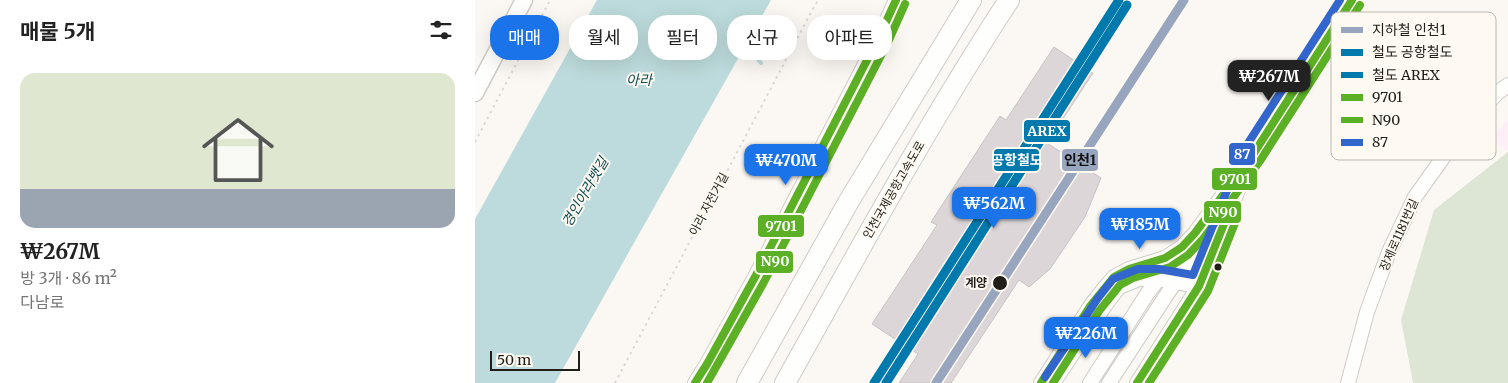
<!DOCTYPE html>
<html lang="ko">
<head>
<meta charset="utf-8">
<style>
	:root { --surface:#fff; --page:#f2f2f2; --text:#222; --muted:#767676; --accent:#1a73e8 }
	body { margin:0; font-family:Merriweather,"Noto Sans KR",serif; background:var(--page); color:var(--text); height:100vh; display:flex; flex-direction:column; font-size:19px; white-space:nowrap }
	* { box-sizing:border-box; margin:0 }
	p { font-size:16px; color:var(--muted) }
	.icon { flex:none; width:28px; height:28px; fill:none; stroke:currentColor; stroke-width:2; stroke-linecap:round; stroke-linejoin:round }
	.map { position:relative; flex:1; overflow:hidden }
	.drawer { display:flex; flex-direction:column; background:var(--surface); width:475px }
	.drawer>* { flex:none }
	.banner { position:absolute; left:15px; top:15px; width:475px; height:45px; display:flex; gap:10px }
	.scale { position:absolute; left:15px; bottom:12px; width:90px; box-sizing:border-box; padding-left:5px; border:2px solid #211e19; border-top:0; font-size:14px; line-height:18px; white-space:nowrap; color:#211e19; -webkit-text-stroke:4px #fef9f1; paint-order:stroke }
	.price { position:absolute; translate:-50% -42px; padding:0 11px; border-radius:10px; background:var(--accent); color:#fff; font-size:16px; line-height:32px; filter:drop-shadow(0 1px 2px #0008) }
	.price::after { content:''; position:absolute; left:50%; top:30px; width:15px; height:11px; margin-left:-8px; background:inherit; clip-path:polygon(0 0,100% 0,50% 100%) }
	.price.current { background:#222; color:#fff }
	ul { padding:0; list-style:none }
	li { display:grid; align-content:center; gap:10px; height:265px; padding:0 20px }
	li span { display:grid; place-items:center; height:155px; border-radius:15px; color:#555 }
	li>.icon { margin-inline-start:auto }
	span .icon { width:90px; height:90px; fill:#fffc; stroke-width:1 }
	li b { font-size:21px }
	h2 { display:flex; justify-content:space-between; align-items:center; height:60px; padding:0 20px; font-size:21px }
	.tag { padding:0 18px; border-radius:20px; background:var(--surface); box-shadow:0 5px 20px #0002; font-size:18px; line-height:45px }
	.tag.current { background:var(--accent); color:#fff }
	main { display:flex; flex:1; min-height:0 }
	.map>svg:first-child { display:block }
</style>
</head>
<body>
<main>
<section class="drawer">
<h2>매물 5개<svg class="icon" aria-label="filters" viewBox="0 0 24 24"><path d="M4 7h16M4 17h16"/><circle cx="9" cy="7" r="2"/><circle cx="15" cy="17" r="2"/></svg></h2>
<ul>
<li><span style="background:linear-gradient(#dfe7d0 75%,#9aa5b1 0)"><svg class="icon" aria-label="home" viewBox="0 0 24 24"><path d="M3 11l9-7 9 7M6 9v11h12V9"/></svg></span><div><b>₩267M</b><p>방 3개 · 86 m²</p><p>다남로</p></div></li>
</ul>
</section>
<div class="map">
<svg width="1033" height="383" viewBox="0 0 1033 383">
	<rect width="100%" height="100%" fill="#fbf8f4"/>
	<path fill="#fdeff5" d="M1033,119V151L1016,139Z"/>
	<path fill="#dde6d5" d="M1033,152V383H938L926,320L959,210Z"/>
	<path fill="#bddbdc" d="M122,0H296L80,383H0V219Z"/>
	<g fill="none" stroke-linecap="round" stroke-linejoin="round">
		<path stroke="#bddbdc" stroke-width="4" d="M268,42L286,63"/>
	</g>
	<path fill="#dcd6d9" stroke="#c7c4c4" d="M579,47L618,73L572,143L626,178L610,217L575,269L554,287L544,280L476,383H424L443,354L397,324L462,225L456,222L525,116L531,120Z"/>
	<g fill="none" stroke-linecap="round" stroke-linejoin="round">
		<defs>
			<g id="minor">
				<path d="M220,383L232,364L280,277L404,37L421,0"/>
				<path d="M566,383L616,305L631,286L639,277L654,269L690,258L707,247L720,233L777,156L877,0"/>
				<path d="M578,383L631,304L644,287L664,279H683L724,286"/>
				<path d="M615,383L672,294L703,253"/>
				<path d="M634,383L700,282L720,249L728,228"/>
				<path d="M662,383L724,286L768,178"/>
				<path d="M873,383L892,312L914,252L940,197L982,138L1022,93L1033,85"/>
			</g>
			<path id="major" d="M0,93L49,0"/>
			<g id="highway">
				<path d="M272,383L374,201L496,0"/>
				<path d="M310,383C382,254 453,124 534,0"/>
			</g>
		</defs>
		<use href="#minor" stroke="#cfccc8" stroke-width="16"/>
		<use href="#major" stroke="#cfccc8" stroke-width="19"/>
		<use href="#highway" stroke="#cfccc8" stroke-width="22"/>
		<g stroke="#d9d9d7" stroke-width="2" stroke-dasharray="2.5 4" stroke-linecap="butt">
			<path d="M0,142L75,0"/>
			<path d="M140,383L340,5L344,0"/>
		</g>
		<use href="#minor" stroke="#fefefd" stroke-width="14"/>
		<use href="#major" stroke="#fefefd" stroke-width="16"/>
		<use href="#highway" stroke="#fefefd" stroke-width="20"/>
		<defs>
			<g id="bus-1">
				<path d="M220,383L232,364L280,277L404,37L421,0"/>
				<path d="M566,383L616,305L639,277L654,269L690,258L707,247L720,233L777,156L877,0"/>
				<path d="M662,383L724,286L755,209"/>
			</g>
			<g id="bus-2">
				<path d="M232,383L289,282L413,42L430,4"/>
				<path d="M578,383L624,311L645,285L658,278L695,267L713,255L728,239L785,161L885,5"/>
				<path d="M674,383L733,291L764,213"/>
			</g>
			<path id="bus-3" d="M570,377L623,298L638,279L663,269H684L718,275L768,151L865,0"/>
		</defs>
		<use href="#bus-1" stroke="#fef9f1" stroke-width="11"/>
		<use href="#bus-2" stroke="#fef9f1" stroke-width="11"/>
		<use href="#bus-3" stroke="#fef9f1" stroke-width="11"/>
		<use href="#bus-1" stroke="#5bb025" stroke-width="8"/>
		<use href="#bus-2" stroke="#5bb025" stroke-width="8"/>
		<use href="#bus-3" stroke="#36c" stroke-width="8"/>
		<defs>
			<path id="rail-1" d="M399,383L644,0"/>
			<path id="rail-2" d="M411,383L652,5"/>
		</defs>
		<use href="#rail-1" stroke="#fef9f1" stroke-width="12"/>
		<use href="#rail-2" stroke="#fef9f1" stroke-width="12"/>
		<use href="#rail-1" stroke="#0079ac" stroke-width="9"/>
		<use href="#rail-2" stroke="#0079ac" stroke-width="9"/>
		<defs>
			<path id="metro-1" d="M461,383L709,0"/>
		</defs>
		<use href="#metro-1" stroke="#fef9f1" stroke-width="12"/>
		<use href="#metro-1" stroke="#97a5be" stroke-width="9"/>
	</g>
	<g fill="#211e19" stroke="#fef9f1" stroke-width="2">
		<circle cx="743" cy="267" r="4.5"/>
		<circle cx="525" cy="283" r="8"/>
	</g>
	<g text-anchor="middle" stroke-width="4" stroke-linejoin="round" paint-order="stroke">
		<g font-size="12" fill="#211e19" stroke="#fef9f1">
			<text transform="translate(419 190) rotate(-60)" y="4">인천국제공항고속도로</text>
			<text transform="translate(234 204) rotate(-62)" y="4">아라 자전거길</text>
			<text transform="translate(924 235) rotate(-66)" y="4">장제로1181번길</text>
		</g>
		<g font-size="12" font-weight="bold" fill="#211e19" stroke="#fef9f1" text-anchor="end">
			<text x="512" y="287">계양</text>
		</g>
		<g font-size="14" font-style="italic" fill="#114f55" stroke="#fef9f1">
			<text x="164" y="85">아라</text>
			<text transform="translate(110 192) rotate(-60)" y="5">경인아라뱃길</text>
		</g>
	</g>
	<rect x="856" y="12" width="165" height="148" rx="8" fill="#fef9f1" stroke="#bcb7b0" stroke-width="1"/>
	<rect x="866" y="27" width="22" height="6" fill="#97a5be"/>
	<rect x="866" y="49" width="22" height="7" fill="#0079ac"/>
	<rect x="866" y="72" width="22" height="6" fill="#0079ac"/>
	<rect x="866" y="94" width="22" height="7" fill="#5bb025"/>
	<rect x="866" y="117" width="22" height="6" fill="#5bb025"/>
	<rect x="866" y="139" width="22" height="7" fill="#36c"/>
	<g font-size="14" fill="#211e19">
		<text x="897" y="35">지하철 인천1</text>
		<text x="897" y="57">철도 공항철도</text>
		<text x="897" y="80">철도 AREX</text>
		<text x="897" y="102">9701</text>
		<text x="897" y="125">N90</text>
		<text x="897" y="147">87</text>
	</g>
	<g stroke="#fef9f1" stroke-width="2">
		<rect x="548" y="119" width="48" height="24" rx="5" fill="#0079ac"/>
		<rect x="753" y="142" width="28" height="24" rx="5" fill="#36c"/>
		<rect x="518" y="148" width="47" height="24" rx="5" fill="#0079ac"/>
		<rect x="586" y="148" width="38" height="24" rx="5" fill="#97a5be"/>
		<rect x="736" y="167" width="47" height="24" rx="5" fill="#5bb025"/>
		<rect x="728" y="200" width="39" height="24" rx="5" fill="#5bb025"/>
		<rect x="282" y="214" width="48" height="24" rx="5" fill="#5bb025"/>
		<rect x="280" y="250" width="39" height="24" rx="5" fill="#5bb025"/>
	</g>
	<g font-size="14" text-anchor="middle" font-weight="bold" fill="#fff">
		<text x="572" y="136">AREX</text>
		<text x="767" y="159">87</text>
		<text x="542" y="165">공항철도</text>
		<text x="760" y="184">9701</text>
		<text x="748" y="217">N90</text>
		<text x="306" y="231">9701</text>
		<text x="300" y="266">N90</text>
	</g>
	<g font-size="14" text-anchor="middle" font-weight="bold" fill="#111">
		<text x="605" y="165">인천1</text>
	</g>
</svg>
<div class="scale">50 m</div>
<b class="price current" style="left:794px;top:102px">₩267M</b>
<b class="price" style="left:311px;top:186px">₩470M</b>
<b class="price" style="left:519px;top:229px">₩562M</b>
<b class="price" style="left:665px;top:250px">₩185M</b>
<b class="price" style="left:611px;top:359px">₩226M</b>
<div class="banner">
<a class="tag current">매매</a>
<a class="tag">월세</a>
<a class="tag">필터</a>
<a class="tag">신규</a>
<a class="tag">아파트</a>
</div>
</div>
</main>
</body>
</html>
